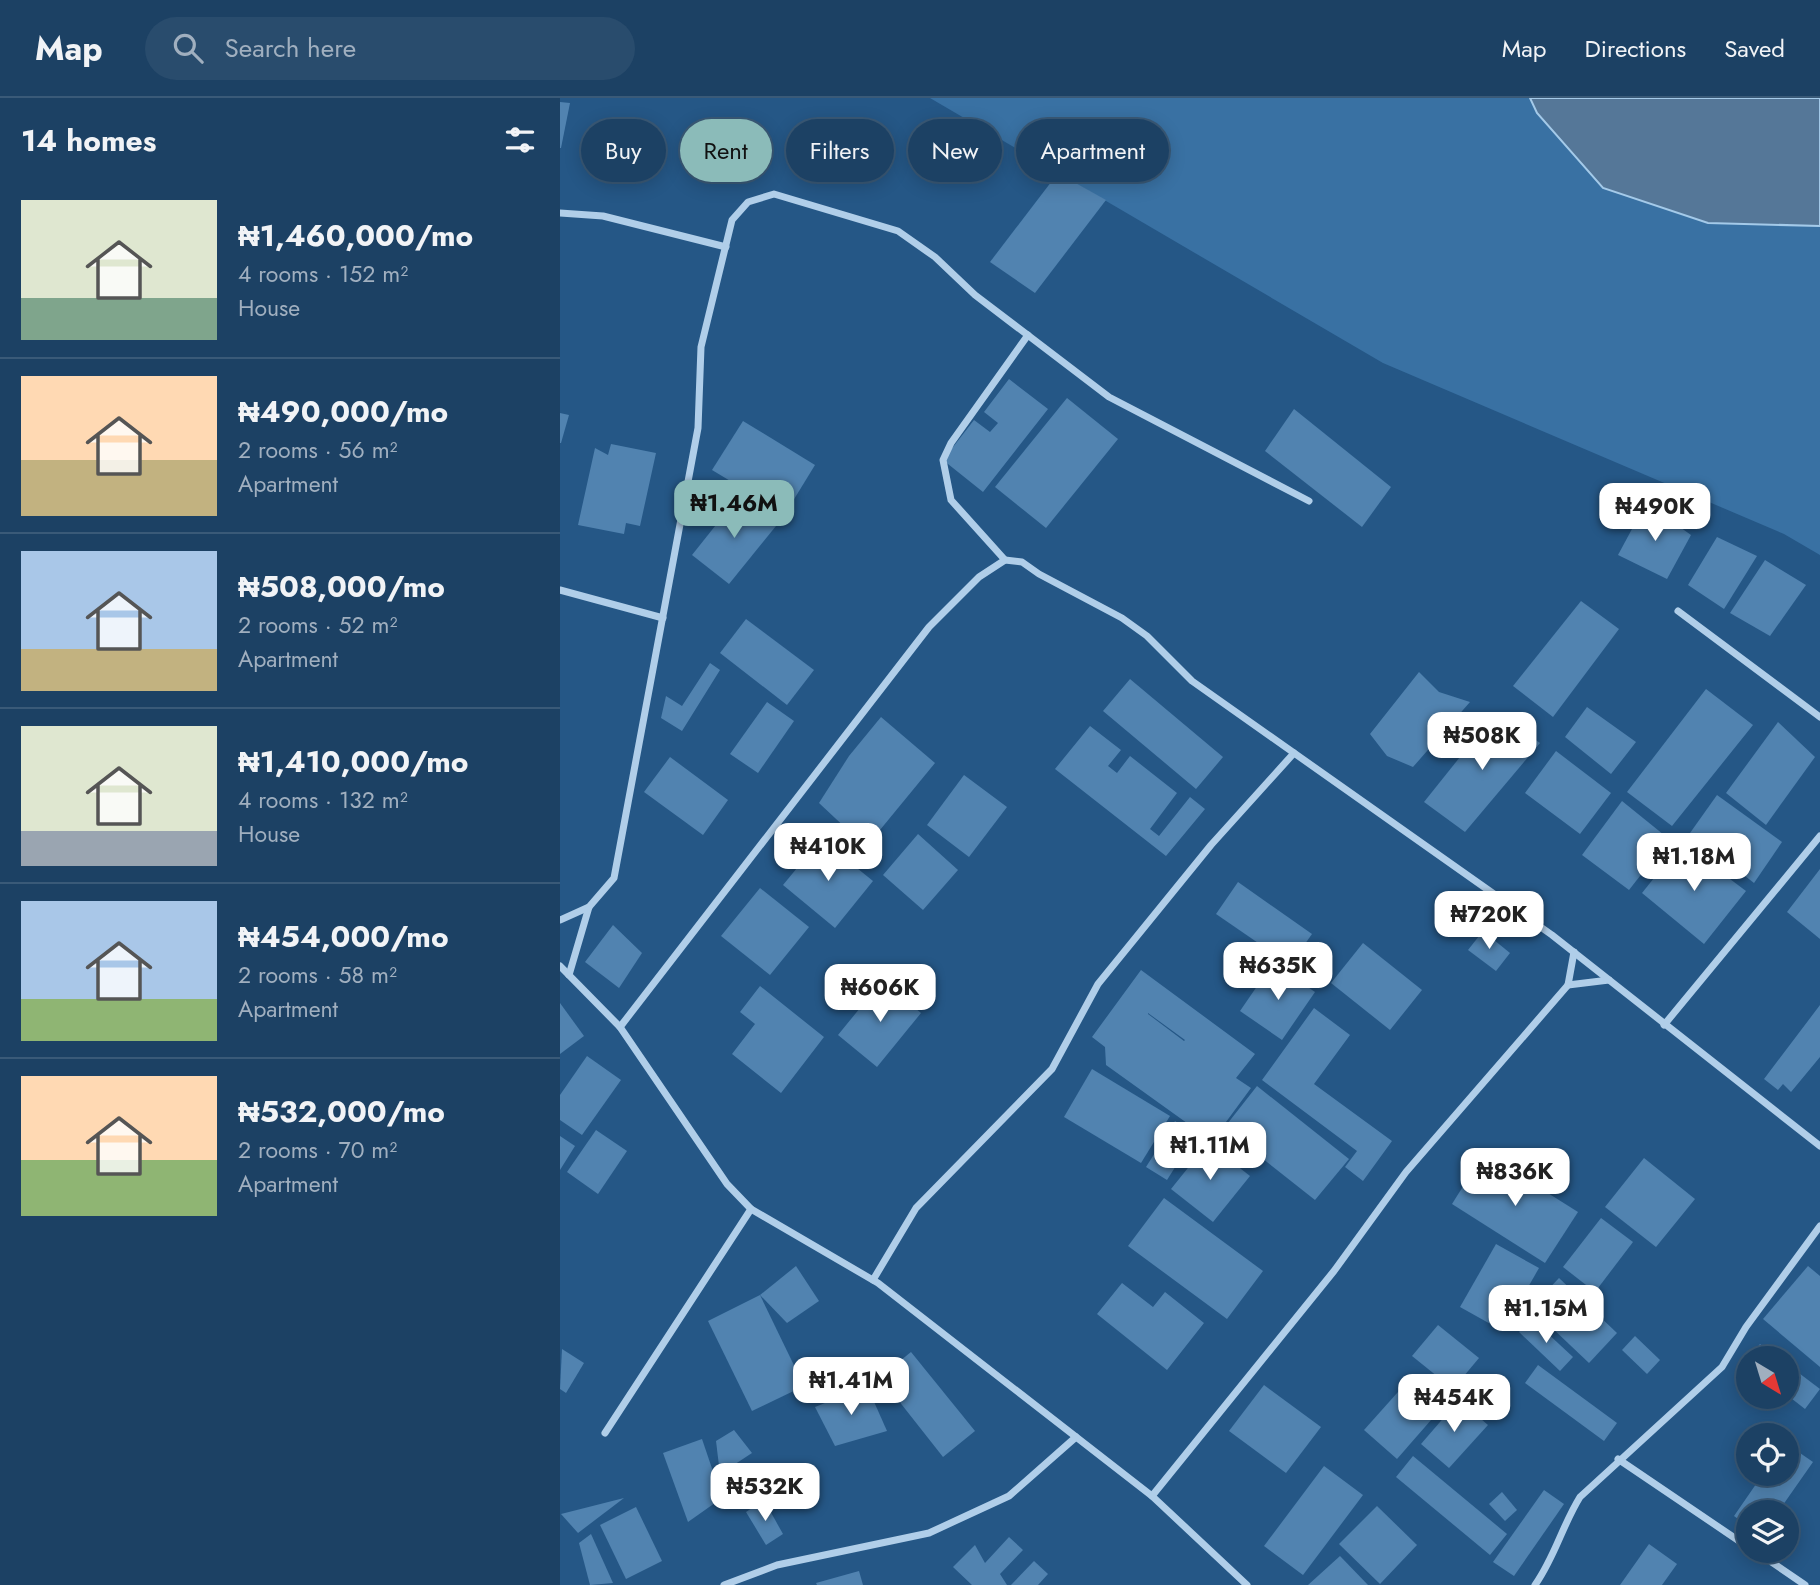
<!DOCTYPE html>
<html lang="en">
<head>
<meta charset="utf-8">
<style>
	:root { --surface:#1c4164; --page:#294c6d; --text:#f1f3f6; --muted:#a0afbf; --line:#3a5a78; --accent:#8bbbb9 }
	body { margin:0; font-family:Jost,sans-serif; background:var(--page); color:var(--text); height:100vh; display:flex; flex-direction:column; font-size:26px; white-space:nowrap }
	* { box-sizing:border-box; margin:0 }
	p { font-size:23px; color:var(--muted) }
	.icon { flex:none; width:38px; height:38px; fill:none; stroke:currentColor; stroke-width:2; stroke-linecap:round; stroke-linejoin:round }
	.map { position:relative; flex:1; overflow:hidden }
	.side { display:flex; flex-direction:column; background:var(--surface); width:560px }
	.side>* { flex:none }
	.hud { position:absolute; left:21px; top:21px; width:665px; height:63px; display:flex; gap:14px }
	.needle { width:46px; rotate:142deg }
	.buttons { position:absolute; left:1176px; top:1248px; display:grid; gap:14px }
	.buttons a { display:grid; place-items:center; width:63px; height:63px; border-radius:50%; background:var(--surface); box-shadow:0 4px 18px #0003,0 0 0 2px var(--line); font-size:35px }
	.price { position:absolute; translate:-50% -60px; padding:0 16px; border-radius:14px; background:#fff; color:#222; font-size:23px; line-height:46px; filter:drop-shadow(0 2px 4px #0008) }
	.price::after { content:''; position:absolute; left:50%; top:42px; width:21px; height:16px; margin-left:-10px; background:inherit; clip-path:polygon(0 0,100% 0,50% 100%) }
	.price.current { background:var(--accent); color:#111 }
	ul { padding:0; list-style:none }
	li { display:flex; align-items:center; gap:21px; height:175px; padding:0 21px }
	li+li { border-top:2px solid var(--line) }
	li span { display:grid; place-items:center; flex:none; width:196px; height:140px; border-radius:0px; color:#555 }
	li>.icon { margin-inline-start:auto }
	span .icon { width:84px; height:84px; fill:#fffc; stroke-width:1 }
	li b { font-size:30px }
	h2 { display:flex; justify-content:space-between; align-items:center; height:84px; padding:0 21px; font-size:30px }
	.chip { padding:0 24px; border-radius:32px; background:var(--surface); box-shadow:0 4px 18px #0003,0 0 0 2px var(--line); font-size:24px; line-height:63px }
	.chip.current { background:var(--accent); color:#111 }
	header { display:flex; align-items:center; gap:42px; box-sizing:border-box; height:98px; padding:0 35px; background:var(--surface); border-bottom:2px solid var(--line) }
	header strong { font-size:33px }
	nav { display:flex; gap:38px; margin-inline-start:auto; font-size:24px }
	.search { width:490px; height:63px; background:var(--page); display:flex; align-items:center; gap:18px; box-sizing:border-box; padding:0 24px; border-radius:38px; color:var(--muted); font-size:26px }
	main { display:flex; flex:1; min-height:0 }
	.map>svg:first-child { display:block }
</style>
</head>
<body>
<header>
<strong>Map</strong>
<div class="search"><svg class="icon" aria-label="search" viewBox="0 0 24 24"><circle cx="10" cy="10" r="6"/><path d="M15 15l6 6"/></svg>Search here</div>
<nav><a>Map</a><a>Directions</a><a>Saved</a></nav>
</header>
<main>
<section class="side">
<h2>14 homes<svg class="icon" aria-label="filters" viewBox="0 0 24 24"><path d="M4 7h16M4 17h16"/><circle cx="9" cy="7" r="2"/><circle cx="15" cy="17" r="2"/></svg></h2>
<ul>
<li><span style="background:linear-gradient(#dfe7d0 70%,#7fa58c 0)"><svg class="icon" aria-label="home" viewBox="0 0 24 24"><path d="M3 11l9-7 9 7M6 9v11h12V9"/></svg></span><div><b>₦1,460,000/mo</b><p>4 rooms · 152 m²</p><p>House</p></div></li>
<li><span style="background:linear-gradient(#ffd9b3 60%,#c2b280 0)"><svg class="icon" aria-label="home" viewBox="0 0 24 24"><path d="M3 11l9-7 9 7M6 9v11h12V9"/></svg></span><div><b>₦490,000/mo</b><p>2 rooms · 56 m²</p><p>Apartment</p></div></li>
<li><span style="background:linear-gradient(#a9c7e8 70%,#c2b280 0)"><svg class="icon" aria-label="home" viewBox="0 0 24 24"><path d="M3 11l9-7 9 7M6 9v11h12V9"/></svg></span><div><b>₦508,000/mo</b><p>2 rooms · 52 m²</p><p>Apartment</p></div></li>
<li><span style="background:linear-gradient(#dfe7d0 75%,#9aa5b1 0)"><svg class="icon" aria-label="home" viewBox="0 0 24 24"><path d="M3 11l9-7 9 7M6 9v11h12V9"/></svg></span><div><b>₦1,410,000/mo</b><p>4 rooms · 132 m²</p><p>House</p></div></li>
<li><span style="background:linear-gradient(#a9c7e8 70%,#8fb573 0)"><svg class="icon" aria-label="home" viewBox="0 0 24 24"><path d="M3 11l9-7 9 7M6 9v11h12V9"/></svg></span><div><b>₦454,000/mo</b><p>2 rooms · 58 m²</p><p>Apartment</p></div></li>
<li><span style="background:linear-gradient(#ffd9b3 60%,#8fb573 0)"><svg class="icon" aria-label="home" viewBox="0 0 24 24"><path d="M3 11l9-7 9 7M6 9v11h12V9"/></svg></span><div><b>₦532,000/mo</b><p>2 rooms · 70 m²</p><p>Apartment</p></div></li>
</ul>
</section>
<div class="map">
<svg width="1260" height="1487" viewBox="0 0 1260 1487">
	<rect width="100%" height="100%" fill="#255786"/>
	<path fill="#3971a3" d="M370,0H1260V457L1224,436L823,265Z"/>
	<path fill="#557798" stroke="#a4cae9" stroke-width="2" d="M970,0H1260V128L1148,125L1043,90L977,15Z"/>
	<g fill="#5183b0" fill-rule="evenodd">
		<path d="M0,4L10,5L1,50H0Z"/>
		<path d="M498,75L546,102L475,195L430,164Z"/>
		<path d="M449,281L488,311L423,394L383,362L414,322L430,334L438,325L424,314Z"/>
		<path d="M507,300L558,341L486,430L435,389Z"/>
		<path d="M734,311L831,389L802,429L705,353Z"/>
		<path d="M0,315L9,317L1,345H0Z"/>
		<path d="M183,323L255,367L225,416L152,372Z"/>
		<path d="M51,346L96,355L80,428L66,425L64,436L18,427L35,350L48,357Z"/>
		<path d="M179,398L216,428L169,486L132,457Z"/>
		<path d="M1086,405L1131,437L1107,481L1058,457Z"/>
		<path d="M1157,439L1197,458L1164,511L1128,487Z"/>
		<path d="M1205,462L1246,487L1210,538L1170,515Z"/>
		<path d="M1021,503L1059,531L993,619L953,588Z"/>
		<path d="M186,521L254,572L227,607L160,555Z"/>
		<path d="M150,565L160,572L122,633L101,620L106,598L122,608Z"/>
		<path d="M859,574L879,594L910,604L853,669L827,658L810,636Z"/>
		<path d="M570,581L663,659L636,691L543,613Z"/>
		<path d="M1146,591L1193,627L1112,728L1067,694Z"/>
		<path d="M207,604L234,623L198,675L170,656Z"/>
		<path d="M1027,609L1076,644L1051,676L1005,639Z"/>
		<path d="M936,614L980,645L905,734L864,704Z"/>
		<path d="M321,619L375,665L306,749L259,705L289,658Z"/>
		<path d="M1218,624L1255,659L1206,727L1166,695Z"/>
		<path d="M530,628L561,652L548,668L557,675L570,658L617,695L590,731L599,738L630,699L645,711L606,758L495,671Z"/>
		<path d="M996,653L1051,695L1020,736L965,695Z"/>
		<path d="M110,659L168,702L143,737L84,694Z"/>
		<path d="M404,677L447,709L409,759L367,727Z"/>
		<path d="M1157,697L1222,744L1194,785L1130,735Z"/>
		<path d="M1062,703L1109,741L1069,792L1022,757Z"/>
		<path d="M358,736L398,772L363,812L323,777Z"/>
		<path d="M261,741L313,783L275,830L223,787Z"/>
		<path d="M1122,745L1186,793L1144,846L1082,795Z"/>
		<path d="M1260,771V841L1227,814Z"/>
		<path d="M678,784L752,836L730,867L656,816Z"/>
		<path d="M200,790L249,829L210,877L161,838Z"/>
		<path d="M53,827L82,855L59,890L25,864Z"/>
		<path d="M923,833L950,855L936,873L908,852Z"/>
		<path d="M803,845L862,892L830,932L771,885Z"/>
		<path d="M713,865L755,894L722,942L680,913Z"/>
		<path d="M581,872L695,956L676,980L691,990L652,1043L546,967L545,949L532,939ZM588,915L625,942L624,943L588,916Z"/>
		<path d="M322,883L361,915L317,969L278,937Z"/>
		<path d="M200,888L264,939L221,995L172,956L195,926L180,914Z"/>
		<path d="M0,905L24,938L0,956Z"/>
		<path d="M1260,907V959L1231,994L1223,986L1218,992L1204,981Z"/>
		<path d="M754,910L790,937L754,986L832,1043L803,1083L785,1069L797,1053L702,982Z"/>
		<path d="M27,958L61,982L22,1037L0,1022V997Z"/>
		<path d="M532,971L610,1018L581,1065L504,1019Z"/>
		<path d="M697,988L789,1061L755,1102L664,1030Z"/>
		<path d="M615,1023L636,1036L607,1082L586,1069Z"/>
		<path d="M36,1032L67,1053L38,1096L7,1074Z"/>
		<path d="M0,1038L15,1048L0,1072Z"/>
		<path d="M648,1045L690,1078L653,1124L611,1091Z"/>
		<path d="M924,1055L1018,1114L985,1165L892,1106Z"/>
		<path d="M1084,1060L1135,1101L1096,1149L1045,1109Z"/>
		<path d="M604,1100L703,1173L667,1221L568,1148Z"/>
		<path d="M1041,1120L1073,1144L1035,1194L1003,1169Z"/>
		<path d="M936,1146L979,1170L943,1233L900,1209Z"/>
		<path d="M236,1168L259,1203L227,1225L200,1197Z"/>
		<path d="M1248,1168L1260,1178V1269L1203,1221Z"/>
		<path d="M999,1180L1057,1235L1029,1265L971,1210Z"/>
		<path d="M562,1185L593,1209L605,1194L644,1225L607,1272L537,1216Z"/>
		<path d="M200,1197L244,1288L192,1313L148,1223Z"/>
		<path d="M971,1220L1013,1259L1000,1273L959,1234Z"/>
		<path d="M878,1227L919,1260L893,1291L852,1258Z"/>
		<path d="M1075,1238L1100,1262L1087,1276L1062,1252Z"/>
		<path d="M1200,1246L1218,1260H1189Z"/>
		<path d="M2,1251L24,1265L6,1295L0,1291Z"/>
		<path d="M351,1254L415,1333L383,1359L320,1279Z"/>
		<path d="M1227,1266L1260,1291L1245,1311L1227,1297Z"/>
		<path d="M978,1267L1057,1325L1044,1343L965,1285Z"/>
		<path d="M846,1285L878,1314L837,1361L804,1332Z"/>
		<path d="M704,1287L761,1329L726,1375L669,1333Z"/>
		<path d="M307,1288L327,1333L275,1348L255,1309Z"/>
		<path d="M899,1302L928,1327L889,1370L861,1346Z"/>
		<path d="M174,1332L192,1355L160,1376L156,1343Z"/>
		<path d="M142,1341L162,1400L128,1424L103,1355Z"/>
		<path d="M1227,1346L1253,1364L1218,1414H1188V1428L1174,1418L1203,1376H1227Z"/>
		<path d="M853,1358L947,1436L930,1457L836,1379Z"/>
		<path d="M764,1368L803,1397L743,1477L704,1448Z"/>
		<path d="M984,1392L1004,1406L954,1478L933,1464Z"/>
		<path d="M942,1394L957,1412L945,1423L929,1406Z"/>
		<path d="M64,1400L18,1435L1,1416Z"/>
		<path d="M204,1402L223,1436L206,1447L186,1414Z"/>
		<path d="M817,1408L857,1447L820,1486L779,1446Z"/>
		<path d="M76,1409L102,1463L66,1481L40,1427Z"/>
		<path d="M31,1436L53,1485L30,1487L19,1445Z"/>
		<path d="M449,1439L463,1452L440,1476L447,1487H412L393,1469L415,1447L425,1465Z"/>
		<path d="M1089,1446L1117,1466L1102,1487H1060Z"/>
		<path d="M780,1458L808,1487H748Z"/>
		<path d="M474,1463L488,1476L478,1487H451Z"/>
		<path d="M299,1473L303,1487H257L256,1485Z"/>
	</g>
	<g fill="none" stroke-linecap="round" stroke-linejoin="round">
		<g stroke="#b0cee9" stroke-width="7">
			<path d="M0,115L43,118L166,149"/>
			<path d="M445,462L391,402L383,362L391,345L468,237"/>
			<path d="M0,492L103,520"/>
			<path d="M1118,513L1260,619"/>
			<path d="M0,822L29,809L54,780L138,330L141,249L172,122L188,104L214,96L338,133L375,159L415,197L549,299L749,403"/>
			<path d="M0,868L60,929L167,1086L191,1111L318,1185L592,1398L687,1487"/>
			<path d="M9,877L29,809"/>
			<path d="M1008,887L1049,882"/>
			<path d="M1104,927L1260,738"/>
			<path d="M60,929L369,529L419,479L445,462L462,464L479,476L562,520L587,538L632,583L992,837L1260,1048"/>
			<path d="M313,1182L356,1110L492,971L538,886L651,747L734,655"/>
			<path d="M45,1335L191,1111"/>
			<path d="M1058,1361L1188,1449"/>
			<path d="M592,1398L774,1173L846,1074L1008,887L1014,854"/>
			<path d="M1194,1452L1245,1487"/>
			<path d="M164,1487L217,1467L369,1435L449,1398L516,1339"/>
			<path d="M975,1487C995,1459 1002,1428 1020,1399L1162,1269L1186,1229L1260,1128"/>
		</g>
	</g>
</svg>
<div class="buttons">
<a><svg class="needle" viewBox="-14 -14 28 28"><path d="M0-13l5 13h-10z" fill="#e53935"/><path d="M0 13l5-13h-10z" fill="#a0afbf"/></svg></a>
<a><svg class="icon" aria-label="locate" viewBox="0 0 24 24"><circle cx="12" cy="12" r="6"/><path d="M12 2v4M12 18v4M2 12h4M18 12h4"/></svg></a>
<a><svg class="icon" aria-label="layers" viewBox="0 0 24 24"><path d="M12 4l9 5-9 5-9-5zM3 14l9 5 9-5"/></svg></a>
</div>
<b class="price current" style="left:174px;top:442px">₦1.46M</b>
<b class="price" style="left:1095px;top:445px">₦490K</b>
<b class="price" style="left:922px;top:674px">₦508K</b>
<b class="price" style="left:268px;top:785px">₦410K</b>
<b class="price" style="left:1134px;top:795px">₦1.18M</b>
<b class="price" style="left:929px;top:853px">₦720K</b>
<b class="price" style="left:718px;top:904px">₦635K</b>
<b class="price" style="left:320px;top:926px">₦606K</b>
<b class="price" style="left:650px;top:1084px">₦1.11M</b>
<b class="price" style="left:955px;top:1110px">₦836K</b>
<b class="price" style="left:986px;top:1247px">₦1.15M</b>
<b class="price" style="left:291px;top:1319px">₦1.41M</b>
<b class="price" style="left:894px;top:1336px">₦454K</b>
<b class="price" style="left:205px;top:1425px">₦532K</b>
<div class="hud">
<a class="chip">Buy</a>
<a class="chip current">Rent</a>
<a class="chip">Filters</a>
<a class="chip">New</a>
<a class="chip">Apartment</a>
</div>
</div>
</main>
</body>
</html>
